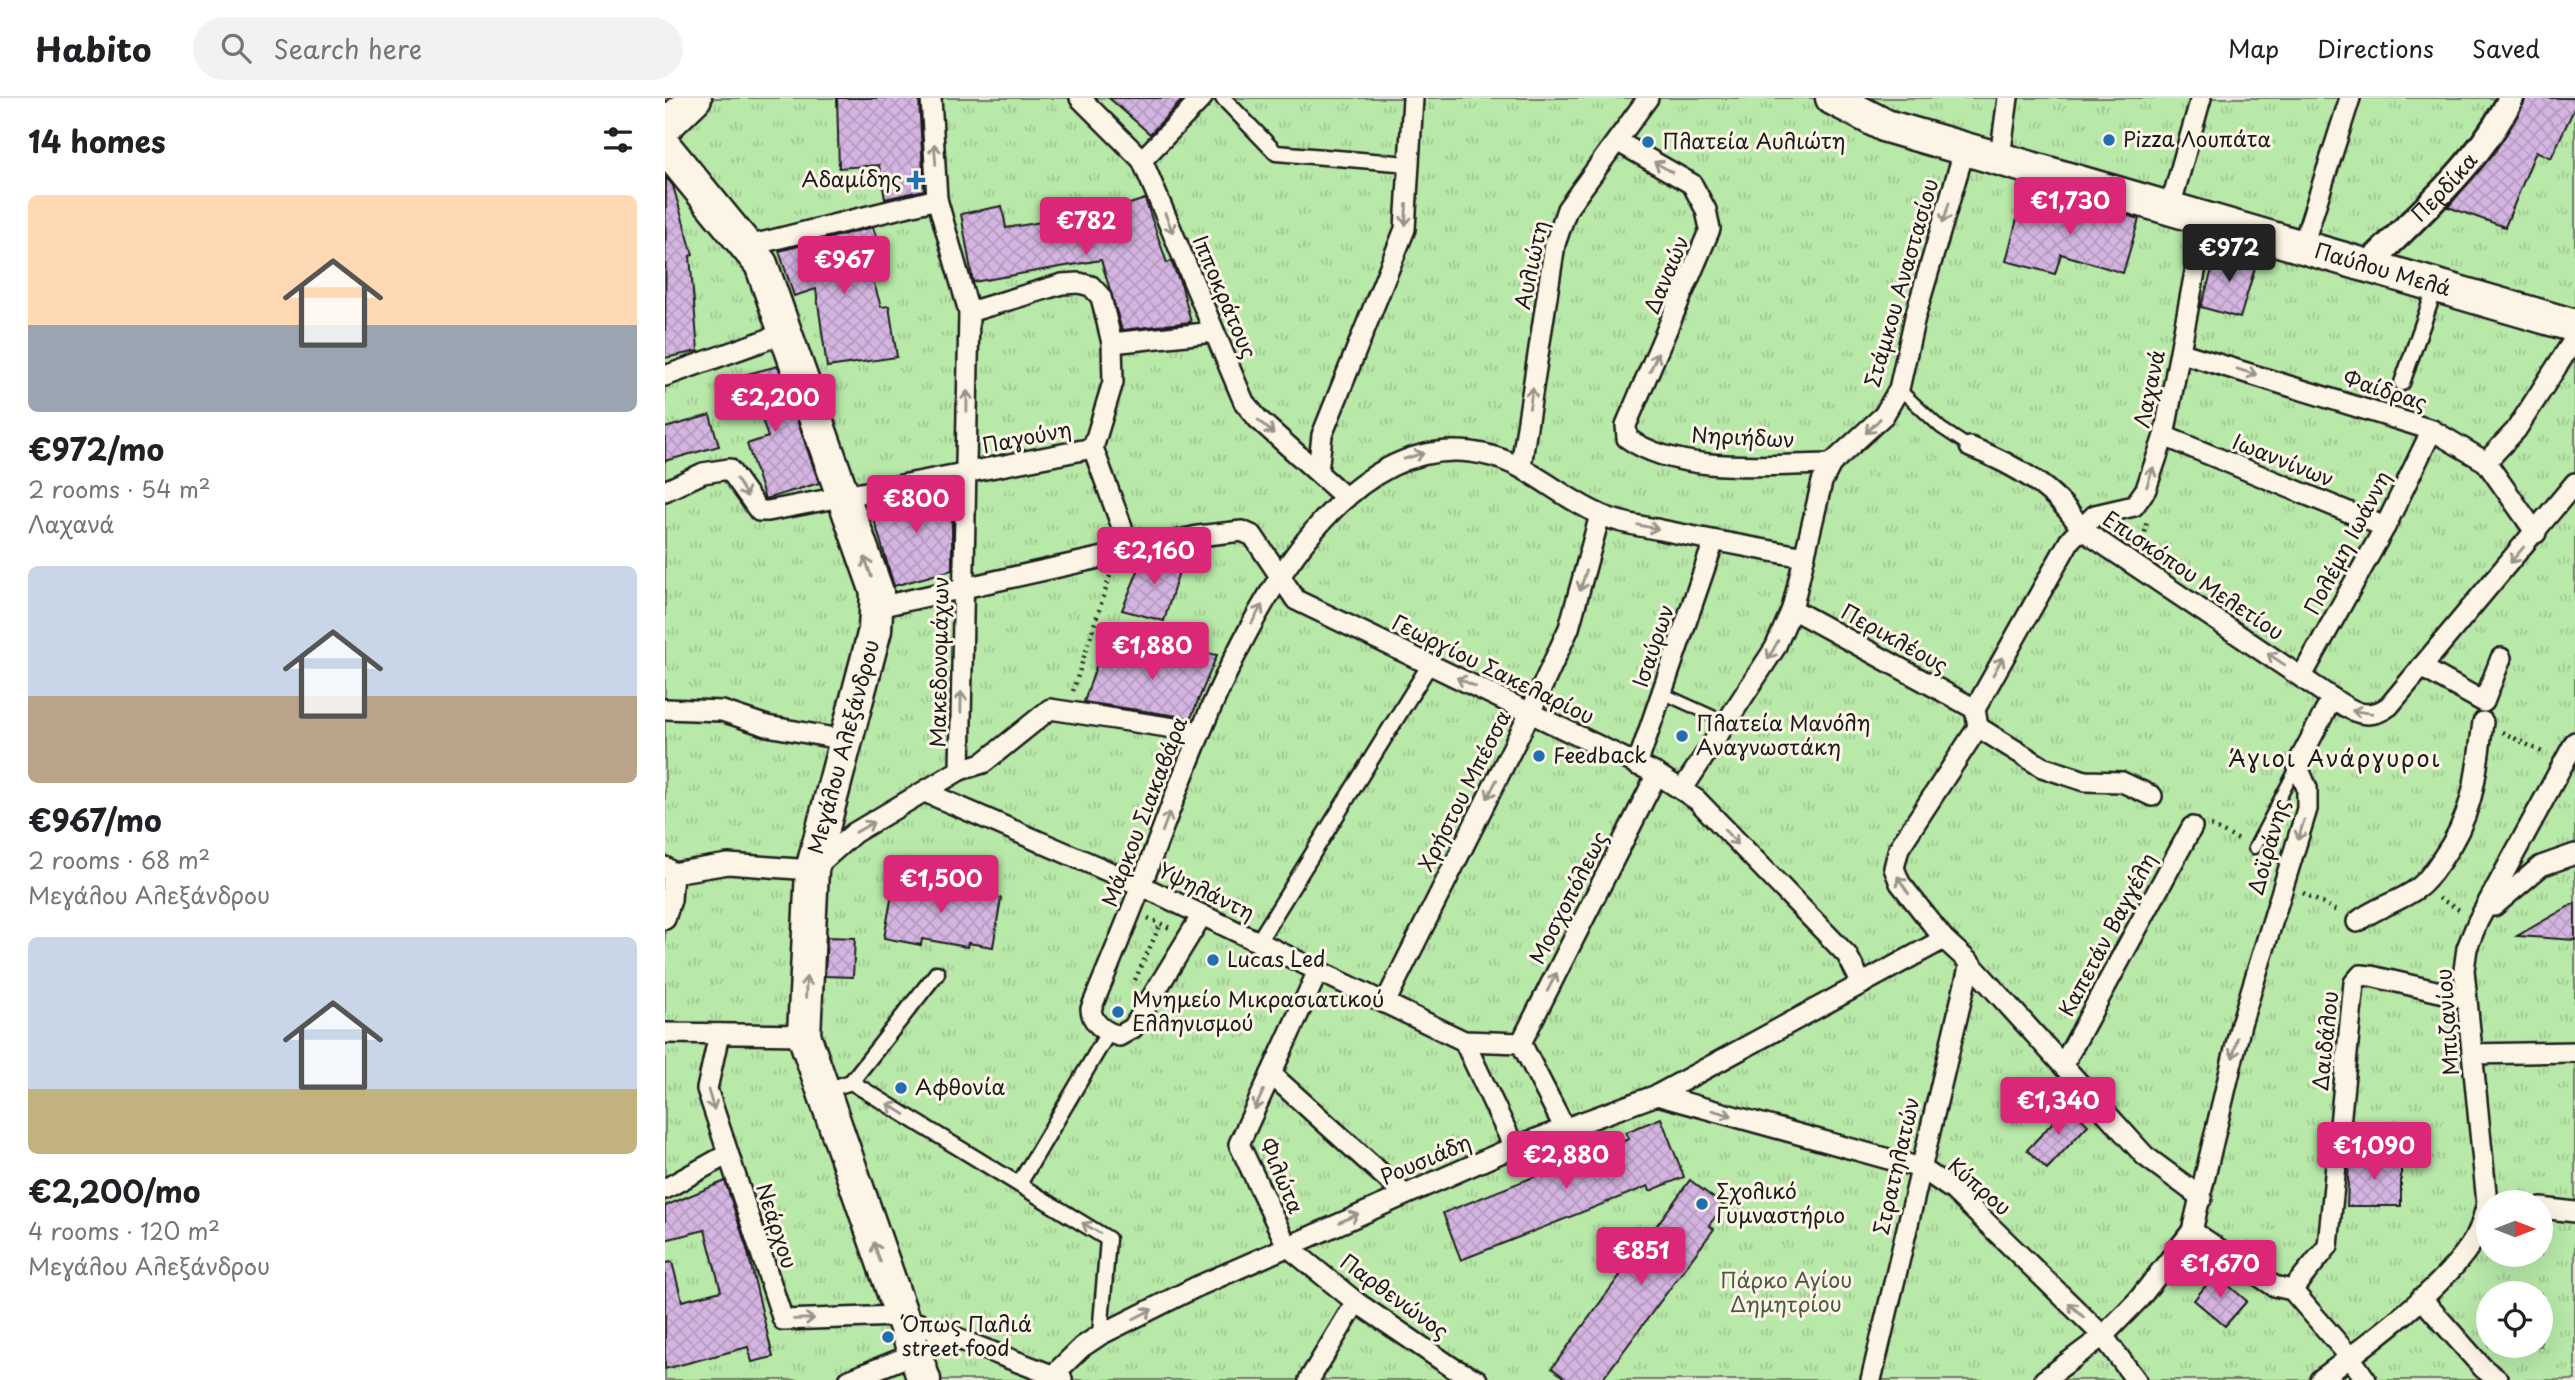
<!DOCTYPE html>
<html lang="en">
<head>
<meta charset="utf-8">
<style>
	:root { --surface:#fff; --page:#f2f2f2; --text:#202124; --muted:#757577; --line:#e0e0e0; --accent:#db2777 }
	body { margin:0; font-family:"Playpen Sans",sans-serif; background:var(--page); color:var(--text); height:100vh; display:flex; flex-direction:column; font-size:26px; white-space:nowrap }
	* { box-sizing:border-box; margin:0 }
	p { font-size:23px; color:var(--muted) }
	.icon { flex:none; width:38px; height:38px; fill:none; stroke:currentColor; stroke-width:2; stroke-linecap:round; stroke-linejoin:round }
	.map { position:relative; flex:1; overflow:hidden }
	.details { display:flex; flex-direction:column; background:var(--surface); width:665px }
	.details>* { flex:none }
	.needle { width:46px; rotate:90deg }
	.fabs { position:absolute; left:1811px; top:1092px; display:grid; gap:14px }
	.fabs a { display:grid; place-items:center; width:77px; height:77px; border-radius:50%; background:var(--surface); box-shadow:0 7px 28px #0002; font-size:35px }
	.price { position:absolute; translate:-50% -60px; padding:0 16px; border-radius:7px; background:var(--accent); color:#fff; font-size:23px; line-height:46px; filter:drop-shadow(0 2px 4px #0008) }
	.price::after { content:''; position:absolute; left:50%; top:42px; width:21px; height:16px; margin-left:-10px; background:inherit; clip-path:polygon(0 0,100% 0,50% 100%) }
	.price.on { background:#222; color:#fff }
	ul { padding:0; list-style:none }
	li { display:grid; align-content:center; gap:14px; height:371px; padding:0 28px }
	li span { display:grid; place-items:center; height:217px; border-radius:10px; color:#555 }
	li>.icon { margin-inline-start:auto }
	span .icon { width:126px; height:126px; fill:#fffc; stroke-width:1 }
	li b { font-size:30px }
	h2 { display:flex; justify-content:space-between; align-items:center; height:84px; padding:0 28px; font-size:30px }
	header { display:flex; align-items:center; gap:42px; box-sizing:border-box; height:98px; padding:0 35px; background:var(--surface); border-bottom:2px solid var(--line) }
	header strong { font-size:33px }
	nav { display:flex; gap:38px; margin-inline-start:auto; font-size:24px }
	.search { width:490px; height:63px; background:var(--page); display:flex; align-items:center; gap:18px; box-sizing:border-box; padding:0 24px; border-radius:38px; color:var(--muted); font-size:26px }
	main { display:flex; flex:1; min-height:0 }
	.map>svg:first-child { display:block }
</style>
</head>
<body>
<header>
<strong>Habito</strong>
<div class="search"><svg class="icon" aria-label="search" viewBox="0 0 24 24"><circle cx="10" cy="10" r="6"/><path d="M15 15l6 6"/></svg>Search here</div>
<nav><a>Map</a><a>Directions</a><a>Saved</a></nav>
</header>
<main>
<section class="details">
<h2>14 homes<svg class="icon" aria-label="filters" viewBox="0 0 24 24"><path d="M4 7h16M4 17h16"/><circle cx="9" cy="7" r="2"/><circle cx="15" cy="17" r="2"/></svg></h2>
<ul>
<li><span style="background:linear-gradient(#ffd9b3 60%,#9aa5b1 0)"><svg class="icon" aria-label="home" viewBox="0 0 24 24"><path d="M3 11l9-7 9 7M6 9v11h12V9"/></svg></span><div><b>€972/mo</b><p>2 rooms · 54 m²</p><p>Λαχανά</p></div></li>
<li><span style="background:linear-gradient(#c9d6e8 60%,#b9a48a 0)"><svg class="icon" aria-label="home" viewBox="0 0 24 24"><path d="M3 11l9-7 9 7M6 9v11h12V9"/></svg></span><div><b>€967/mo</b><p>2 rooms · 68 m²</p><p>Μεγάλου Αλεξάνδρου</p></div></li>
<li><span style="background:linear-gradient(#c9d6e8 70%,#c2b280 0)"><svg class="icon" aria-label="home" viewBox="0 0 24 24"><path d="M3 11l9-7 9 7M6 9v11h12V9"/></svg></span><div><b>€2,200/mo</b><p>4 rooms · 120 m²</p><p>Μεγάλου Αλεξάνδρου</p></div></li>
</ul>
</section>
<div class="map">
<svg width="1910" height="1282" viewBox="0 0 1910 1282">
	<defs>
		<pattern id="park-tufts" width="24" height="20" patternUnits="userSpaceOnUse" patternTransform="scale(1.75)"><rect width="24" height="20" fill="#b8e9a9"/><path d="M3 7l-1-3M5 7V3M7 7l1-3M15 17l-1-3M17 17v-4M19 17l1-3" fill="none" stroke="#9ec791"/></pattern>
		<pattern id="building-cross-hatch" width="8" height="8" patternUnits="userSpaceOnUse" patternTransform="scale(1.75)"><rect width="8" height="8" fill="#d4b5e1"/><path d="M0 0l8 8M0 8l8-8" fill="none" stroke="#b59bc0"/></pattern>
	</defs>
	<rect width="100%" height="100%" fill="#f0e2e4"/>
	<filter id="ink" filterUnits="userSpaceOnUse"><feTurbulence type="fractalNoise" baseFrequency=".0143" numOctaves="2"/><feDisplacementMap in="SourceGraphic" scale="14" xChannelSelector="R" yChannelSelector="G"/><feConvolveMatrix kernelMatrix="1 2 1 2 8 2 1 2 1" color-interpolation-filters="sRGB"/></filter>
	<g filter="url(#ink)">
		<path fill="url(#park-tufts)" stroke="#6a8262" stroke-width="2" fill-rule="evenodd" d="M0,0H1910V1282H0ZM1824,1104H1876V1157H1824ZM1824,1195H1876V1248H1824Z"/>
		<g fill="url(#building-cross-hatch)" stroke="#1c1c1c" stroke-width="2">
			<path d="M172,0H254L259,92L220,101L214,67L174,70Z"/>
			<path d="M444,0H519L485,36Z"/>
			<path d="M1861,0H1910V9L1886,60L1871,53L1840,129L1783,109L1829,55Z"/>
			<path d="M1,79L8,88L28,157L25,158L33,253L0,260Z"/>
			<path d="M1358,98L1436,119L1438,110L1474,121L1458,175L1396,156L1390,176L1341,163Z"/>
			<path d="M480,101L502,165L506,163L517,189L526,224L457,232L436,162L308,184L296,116L337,108L341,130L446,112Z"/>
			<path d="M208,129L216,154L201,158L216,209L224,208L232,259L162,269L151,191L129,198L114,153Z"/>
			<path d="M1553,152L1592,163L1575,220L1536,209Z"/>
			<path d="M113,268L154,385L100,401L82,346L103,339L90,300L68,307L60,282Z"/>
			<path d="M45,317L54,348L0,363V330Z"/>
			<path d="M287,390V472L229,488L205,408Z"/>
			<path d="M512,455L515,470L499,523L457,512L477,463Z"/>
			<path d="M504,547L552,557L526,620L419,604L436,554L498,565Z"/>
			<path d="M230,780L336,800L328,849L303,845L302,849L257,841L256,847L219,840Z"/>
			<path d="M1910,805V842L1852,838Z"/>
			<path d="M162,839L190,840L188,879L160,878Z"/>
			<path d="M1403,1008L1423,1027L1382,1071L1362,1052Z"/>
			<path d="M996,1020L1019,1079L985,1093L983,1088L796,1162L778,1115L964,1041L961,1034Z"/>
			<path d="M1684,1060H1736V1108H1682Z"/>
			<path d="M1025,1082L1059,1108L1044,1127L1049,1131L937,1282H902L887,1270Z"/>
			<path d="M60,1083L82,1151L108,1259L87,1264L83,1249L0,1271V1165L7,1164L17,1203L56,1193L40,1132L0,1142V1108Z"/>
			<path d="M1550,1176L1582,1203L1560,1228L1529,1202Z"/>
		</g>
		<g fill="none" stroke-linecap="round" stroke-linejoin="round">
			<defs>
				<g id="service">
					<path d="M1234,291L1276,330L1305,349"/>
					<path d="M997,595L1063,625"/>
					<path d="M1589,750L1632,668"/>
				</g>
				<g id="pedestrian">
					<path d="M558,0L611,55L744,66"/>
					<path d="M1737,285L1771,188"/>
					<path d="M593,844L765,566"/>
					<path d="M186,984L272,875"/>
					<path d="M158,993L186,984L443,1141L435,1237"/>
					<path d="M354,1086L443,935"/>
				</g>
				<g id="minor">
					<path d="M266,0L272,101L304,214L295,672"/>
					<path d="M415,0L477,62L579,304L593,321L681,400"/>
					<path d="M952,43L1027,86L1041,112L1045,131L961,327L962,340C1014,377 1105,367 1166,366"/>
					<path d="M1335,59L1343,0"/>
					<path d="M477,62L537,0"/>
					<path d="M1505,109L1536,0"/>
					<path d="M83,148L272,101"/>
					<path d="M1637,150L1685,0"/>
					<path d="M304,214L397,186L414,185L426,188L436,199L447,245L448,284L428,350L457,429L452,456"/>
					<path d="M447,245L549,234"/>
					<path d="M1517,255L1767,332L1821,364L1871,435"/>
					<path d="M0,278L120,235"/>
					<path d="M1499,338L1720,429"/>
					<path d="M1305,349C1348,366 1392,390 1416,431L1667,600C1686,613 1703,624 1724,608L1910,385"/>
					<path d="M1821,364L1851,332L1910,240"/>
					<path d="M856,368L890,146L902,111L983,0"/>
					<path d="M653,374L657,337L740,131L748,0"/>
					<path d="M0,393L38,375L64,371L94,413H103L428,350"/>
					<path d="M213,509L533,438L577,433L588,438L631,502L992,676L1032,702L1182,857L1197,886"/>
					<path d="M1127,511L1310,611"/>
					<path d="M1756,569L1819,604L1836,560"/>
					<path d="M1637,578L1720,429L1767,332"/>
					<path d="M0,611L57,613L102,628L181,642"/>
					<path d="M1313,629L1377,669L1420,683L1457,684L1487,698"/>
					<path d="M972,667L1049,443"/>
					<path d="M1017,692L1110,550L1127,511L1157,384L1166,366L1219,317L1234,291L1250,219L1300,50"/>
					<path d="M260,694L477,788L799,943L856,945L900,1031"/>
					<path d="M0,769L8,775L63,766L147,772L189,735L295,672L318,665L385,611L535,634"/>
					<path d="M1829,808L1876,768L1910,756"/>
					<path d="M537,817L468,930L454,938C440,934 427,926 426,911C447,859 469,808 488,756C535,634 636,333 806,354C859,360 887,395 934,416C953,425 976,428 996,432C1044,442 1091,450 1139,459"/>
					<path d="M0,821L6,802L8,775"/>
					<path d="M1692,824C1710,809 1733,805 1753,790C1763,783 1770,771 1777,761C1809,716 1811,678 1818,624"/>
					<path d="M653,873L574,1046L622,1148L691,1204L788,1270L812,1282"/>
					<path d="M720,905L865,615L904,530L935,417"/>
					<path d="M0,935L139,937"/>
					<path d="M54,936L42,991L118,1222L234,1218L397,1281"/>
					<path d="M799,943L849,1049"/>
					<path d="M856,945L992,676"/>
					<path d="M1807,956L1910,954"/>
					<path d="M1398,967L1527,729"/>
					<path d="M606,976L739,1096"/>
					<path d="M992,997L1256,1070L1288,1092L1438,1238L1471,1282"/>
					<path d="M0,1091L63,1056"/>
					<path d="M1537,1100L1480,1058L1305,865L1279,841L1235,785L1229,770L1234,750L1313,629L1310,611L1405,442L1430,417L1469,408L1481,391L1499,338L1540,121"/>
					<path d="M1876,1110L1910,1114"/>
					<path d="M1527,1133L1609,1188L1627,1192L1663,1148L1689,885L1696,877L1706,878L1801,900"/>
					<path d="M1627,1192L1685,1259L1701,1282"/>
					<path d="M1756,1200L1818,1270L1833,1282"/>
					<path d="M184,1282L291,1239"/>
					<path d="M383,1282L417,1249L435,1237L531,1189L849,1049L992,997L1279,841"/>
					<path d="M644,1282L691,1204"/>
					<path d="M1206,1282L1305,865"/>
					<path d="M1379,1282L1438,1238L1474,1201L1527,1133L1576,926L1642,711V690L1632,667L1667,600"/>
					<path d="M1655,1282C1701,1247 1786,1186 1812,1136C1817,1127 1819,1115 1822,1105L1799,872L1802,850L1813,823L1910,644"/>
				</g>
				<g id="tertiary">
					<path id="s1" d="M1701,169C1752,117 1814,66 1846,0"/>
				</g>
				<g id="primary">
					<path id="s2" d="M1167,0L1221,28L1910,228"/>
					<path d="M0,29L30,0"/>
					<path d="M0,49L96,166L212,494L210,532L147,772L139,937L259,1282"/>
				</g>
			</defs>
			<use href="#service" stroke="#1c1c1c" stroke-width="15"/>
			<use href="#pedestrian" stroke="#1c1c1c" stroke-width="19"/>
			<use href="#minor" stroke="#1c1c1c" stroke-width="24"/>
			<use href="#tertiary" stroke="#1c1c1c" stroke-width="30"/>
			<use href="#primary" stroke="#1c1c1c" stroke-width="37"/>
			<g stroke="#1c1c1c" stroke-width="4.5" stroke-dasharray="2 5" stroke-linecap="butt">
				<path d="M1477,448L1482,423"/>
				<path d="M408,593L445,478"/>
				<path d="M1837,634L1879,655"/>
				<path d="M1546,728L1576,743"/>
				<path d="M1638,795L1674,814"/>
				<path d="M1774,800L1796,813"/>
				<path d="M483,820L507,831"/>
				<path d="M470,882L496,825"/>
			</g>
			<use href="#service" stroke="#fcf5e5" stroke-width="10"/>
			<use href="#pedestrian" stroke="#fcf5e5" stroke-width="14"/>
			<use href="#minor" stroke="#fcf5e5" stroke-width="19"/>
			<use href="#tertiary" stroke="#fcf5e5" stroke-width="24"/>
			<use href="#primary" stroke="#fcf5e5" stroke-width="32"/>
		</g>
		<defs><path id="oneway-shaft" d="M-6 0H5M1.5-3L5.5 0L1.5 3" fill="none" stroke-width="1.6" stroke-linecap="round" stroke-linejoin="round" transform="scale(1.75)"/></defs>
		<g stroke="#97938b">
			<use href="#oneway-shaft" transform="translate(270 56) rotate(-94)"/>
			<use href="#oneway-shaft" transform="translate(998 69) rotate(-150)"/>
			<use href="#oneway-shaft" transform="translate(1281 115) rotate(107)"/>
			<use href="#oneway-shaft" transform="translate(741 117) rotate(93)"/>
			<use href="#oneway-shaft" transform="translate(504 125) rotate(67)"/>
			<use href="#oneway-shaft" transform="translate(989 264) rotate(-66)"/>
			<use href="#oneway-shaft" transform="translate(1582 274) rotate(17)"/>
			<use href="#oneway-shaft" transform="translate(866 300) rotate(-81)"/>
			<use href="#oneway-shaft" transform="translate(302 303) rotate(-89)"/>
			<use href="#oneway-shaft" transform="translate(1208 328) rotate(134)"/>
			<use href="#oneway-shaft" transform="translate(601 329) rotate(42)"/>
			<use href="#oneway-shaft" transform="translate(749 358) rotate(-17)"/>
			<use href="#oneway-shaft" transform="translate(1485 379) rotate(-71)"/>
			<use href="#oneway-shaft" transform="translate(77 390) rotate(59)"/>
			<use href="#oneway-shaft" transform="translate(983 429) rotate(12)"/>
			<use href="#oneway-shaft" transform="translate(1852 457) rotate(130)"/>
			<use href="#oneway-shaft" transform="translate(203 469) rotate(-109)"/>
			<use href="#oneway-shaft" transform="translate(918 483) rotate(107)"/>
			<use href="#oneway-shaft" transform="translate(592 516) rotate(-60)"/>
			<use href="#oneway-shaft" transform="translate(1108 552) rotate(119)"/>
			<use href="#oneway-shaft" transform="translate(1611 561) rotate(-146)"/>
			<use href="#oneway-shaft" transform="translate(1333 568) rotate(-61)"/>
			<use href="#oneway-shaft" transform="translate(801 584) rotate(-154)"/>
			<use href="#oneway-shaft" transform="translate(296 604) rotate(-89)"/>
			<use href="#oneway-shaft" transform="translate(1697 614) rotate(-172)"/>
			<use href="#oneway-shaft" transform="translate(827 691) rotate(117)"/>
			<use href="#oneway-shaft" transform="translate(501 724) rotate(-69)"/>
			<use href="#oneway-shaft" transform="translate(200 729) rotate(-30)"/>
			<use href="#oneway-shaft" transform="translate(1636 732) rotate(107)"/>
			<use href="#oneway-shaft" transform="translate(1066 739) rotate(47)"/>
			<use href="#oneway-shaft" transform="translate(1238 787) rotate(-123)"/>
			<use href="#oneway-shaft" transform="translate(887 884) rotate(-63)"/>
			<use href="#oneway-shaft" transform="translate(141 889) rotate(-88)"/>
			<use href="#oneway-shaft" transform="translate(1570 950) rotate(103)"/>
			<use href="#oneway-shaft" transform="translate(46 1002) rotate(73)"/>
			<use href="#oneway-shaft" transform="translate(594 1002) rotate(115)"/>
			<use href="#oneway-shaft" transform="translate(231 1011) rotate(-149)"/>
			<use href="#oneway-shaft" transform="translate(1057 1015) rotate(16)"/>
			<use href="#oneway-shaft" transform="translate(684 1120) rotate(-24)"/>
			<use href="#oneway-shaft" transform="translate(426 1130) rotate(-149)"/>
			<use href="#oneway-shaft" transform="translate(212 1154) rotate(-109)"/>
			<use href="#oneway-shaft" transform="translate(1411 1212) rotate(-136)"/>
			<use href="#oneway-shaft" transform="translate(478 1216) rotate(-27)"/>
			<use href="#oneway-shaft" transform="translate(139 1221) rotate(-2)"/>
		</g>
	</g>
	<g fill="#1f6fb2" stroke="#fcf5e5" stroke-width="2.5">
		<circle cx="1444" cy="42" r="7"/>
		<circle cx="983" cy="44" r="7"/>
		<path d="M247.5 71.5h7v7h7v7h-7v7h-7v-7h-7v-7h7z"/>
		<circle cx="1017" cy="638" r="7"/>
		<circle cx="874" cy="658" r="7"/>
		<circle cx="548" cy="862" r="7"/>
		<circle cx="453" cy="914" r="7"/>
		<circle cx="236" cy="990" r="7"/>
		<circle cx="1037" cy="1106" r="7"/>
		<circle cx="223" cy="1239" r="7"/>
	</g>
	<g text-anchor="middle" stroke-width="6" stroke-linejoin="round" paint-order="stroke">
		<g font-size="21" fill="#1c1c1c" stroke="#fcf5e5" text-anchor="start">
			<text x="1458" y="49">Pizza Λουπάτα</text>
			<text x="997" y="51">Πλατεία Αυλιώτη</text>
			<text x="237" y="89" text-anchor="end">Αδαμίδης</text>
			<text x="1031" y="633">Πλατεία Μανόλη<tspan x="1031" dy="24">Αναγνωστάκη</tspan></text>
			<text x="888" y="665">Feedback</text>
			<text x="562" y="869">Lucas Led</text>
			<text x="467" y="909">Μνημείο Μικρασιατικού<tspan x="467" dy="24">Ελληνισμού</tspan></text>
			<text x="250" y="997">Αφθονία</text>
			<text x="1051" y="1101">Σχολικό<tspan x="1051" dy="24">Γυμναστήριο</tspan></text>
			<text x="237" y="1234">Όπως Παλιά<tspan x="237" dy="24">street food</tspan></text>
		</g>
		<g font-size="21" fill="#1c1c1c" stroke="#fcf5e5">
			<text dy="7" stroke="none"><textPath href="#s1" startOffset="112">Περδίκα</textPath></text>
			<text transform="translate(867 167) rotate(-78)" y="7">Αυλιώτη</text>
			<text dy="7" stroke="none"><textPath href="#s2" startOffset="578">Παύλου Μελά</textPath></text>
			<text transform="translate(1002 177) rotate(-67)" y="7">Δαναών</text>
			<text transform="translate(1237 185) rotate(-74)" y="7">Στάμκου Αναστασίου</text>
			<text transform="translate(559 199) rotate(67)" y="7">Ιπποκράτους</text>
			<text transform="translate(1485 291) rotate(-78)" y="7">Λαχανά</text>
			<text transform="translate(1720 293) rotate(18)" y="7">Φαίδρας</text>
			<text transform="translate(362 340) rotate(-11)" y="7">Παγούνη</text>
			<text transform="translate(1078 340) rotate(3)" y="7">Νηριήδων</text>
			<text transform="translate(1618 363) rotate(22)" y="7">Ιωαννίνων</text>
			<text transform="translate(1683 445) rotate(-62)" y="7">Πολέμη Ιωάννη</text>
			<text transform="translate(1528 478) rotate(34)" y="7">Επισκόπου Μελετίου</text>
			<text transform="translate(1229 541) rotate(29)" y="7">Περικλέους</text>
			<text transform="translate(989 548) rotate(-71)" y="7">Ισαύρων</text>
			<text transform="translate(275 564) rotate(-89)" y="7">Μακεδονομάχων</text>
			<text transform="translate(828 572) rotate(26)" y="7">Γεωργίου Σακελαρίου</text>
			<text transform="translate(179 649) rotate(-75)" y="7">Μεγάλου Αλεξάνδρου</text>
			<text transform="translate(800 693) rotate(-63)" y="7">Χρήστου Μπέσσα</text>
			<text transform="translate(480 714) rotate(-69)" y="7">Μάρκου Σιακαβάρα</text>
			<text transform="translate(1604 749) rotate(-74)" y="7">Δοϊράνης</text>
			<text transform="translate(541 794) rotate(26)" y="7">Υψηλάντη</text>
			<text transform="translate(904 800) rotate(-63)" y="7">Μοσχοπόλεως</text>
			<text transform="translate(1443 837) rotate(-62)" y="7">Καπετάν Βαγγέλη</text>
			<text transform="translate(1783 924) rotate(-94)" y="7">Μπιζανίου</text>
			<text transform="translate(1661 943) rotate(-84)" y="7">Δαιδάλου</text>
			<text transform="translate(761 1062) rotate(-23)" y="7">Ρουσιάδη</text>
			<text transform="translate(1232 1068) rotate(-77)" y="7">Στρατηλατών</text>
			<text transform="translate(616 1078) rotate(67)" y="7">Φιλώτα</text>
			<text transform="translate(1314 1089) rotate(41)" y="7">Κύπρου</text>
			<text transform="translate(111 1128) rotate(72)" y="7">Νεάρχου</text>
			<text transform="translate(729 1199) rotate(36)" y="7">Παρθενώνος</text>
		</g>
		<g font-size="21" fill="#4b5a46" stroke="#fcf5e5">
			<text x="1121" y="1190">Πάρκο Αγίου<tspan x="1121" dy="24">Δημητρίου</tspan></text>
		</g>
		<g font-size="23" letter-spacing="2" fill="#1c1c1c" stroke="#fcf5e5">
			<text x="1670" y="669">Άγιοι Ανάργυροι</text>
		</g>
	</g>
</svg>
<div class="fabs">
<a><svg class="needle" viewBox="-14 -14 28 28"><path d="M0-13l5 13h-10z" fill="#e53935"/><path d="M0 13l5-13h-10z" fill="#757577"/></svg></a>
<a><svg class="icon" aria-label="locate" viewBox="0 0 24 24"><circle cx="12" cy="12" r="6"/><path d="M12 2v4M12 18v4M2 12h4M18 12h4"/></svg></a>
</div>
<b class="price" style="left:1405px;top:139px">€1,730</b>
<b class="price" style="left:421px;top:159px">€782</b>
<b class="price on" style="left:1564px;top:186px">€972</b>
<b class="price" style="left:179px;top:198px">€967</b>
<b class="price" style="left:110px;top:336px">€2,200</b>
<b class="price" style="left:251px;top:437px">€800</b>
<b class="price" style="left:489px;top:489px">€2,160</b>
<b class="price" style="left:487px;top:584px">€1,880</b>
<b class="price" style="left:276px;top:817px">€1,500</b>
<b class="price" style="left:1393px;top:1039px">€1,340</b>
<b class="price" style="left:1709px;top:1084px">€1,090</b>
<b class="price" style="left:901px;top:1093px">€2,880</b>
<b class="price" style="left:976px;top:1189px">€851</b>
<b class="price" style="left:1555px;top:1202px">€1,670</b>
</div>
</main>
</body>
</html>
